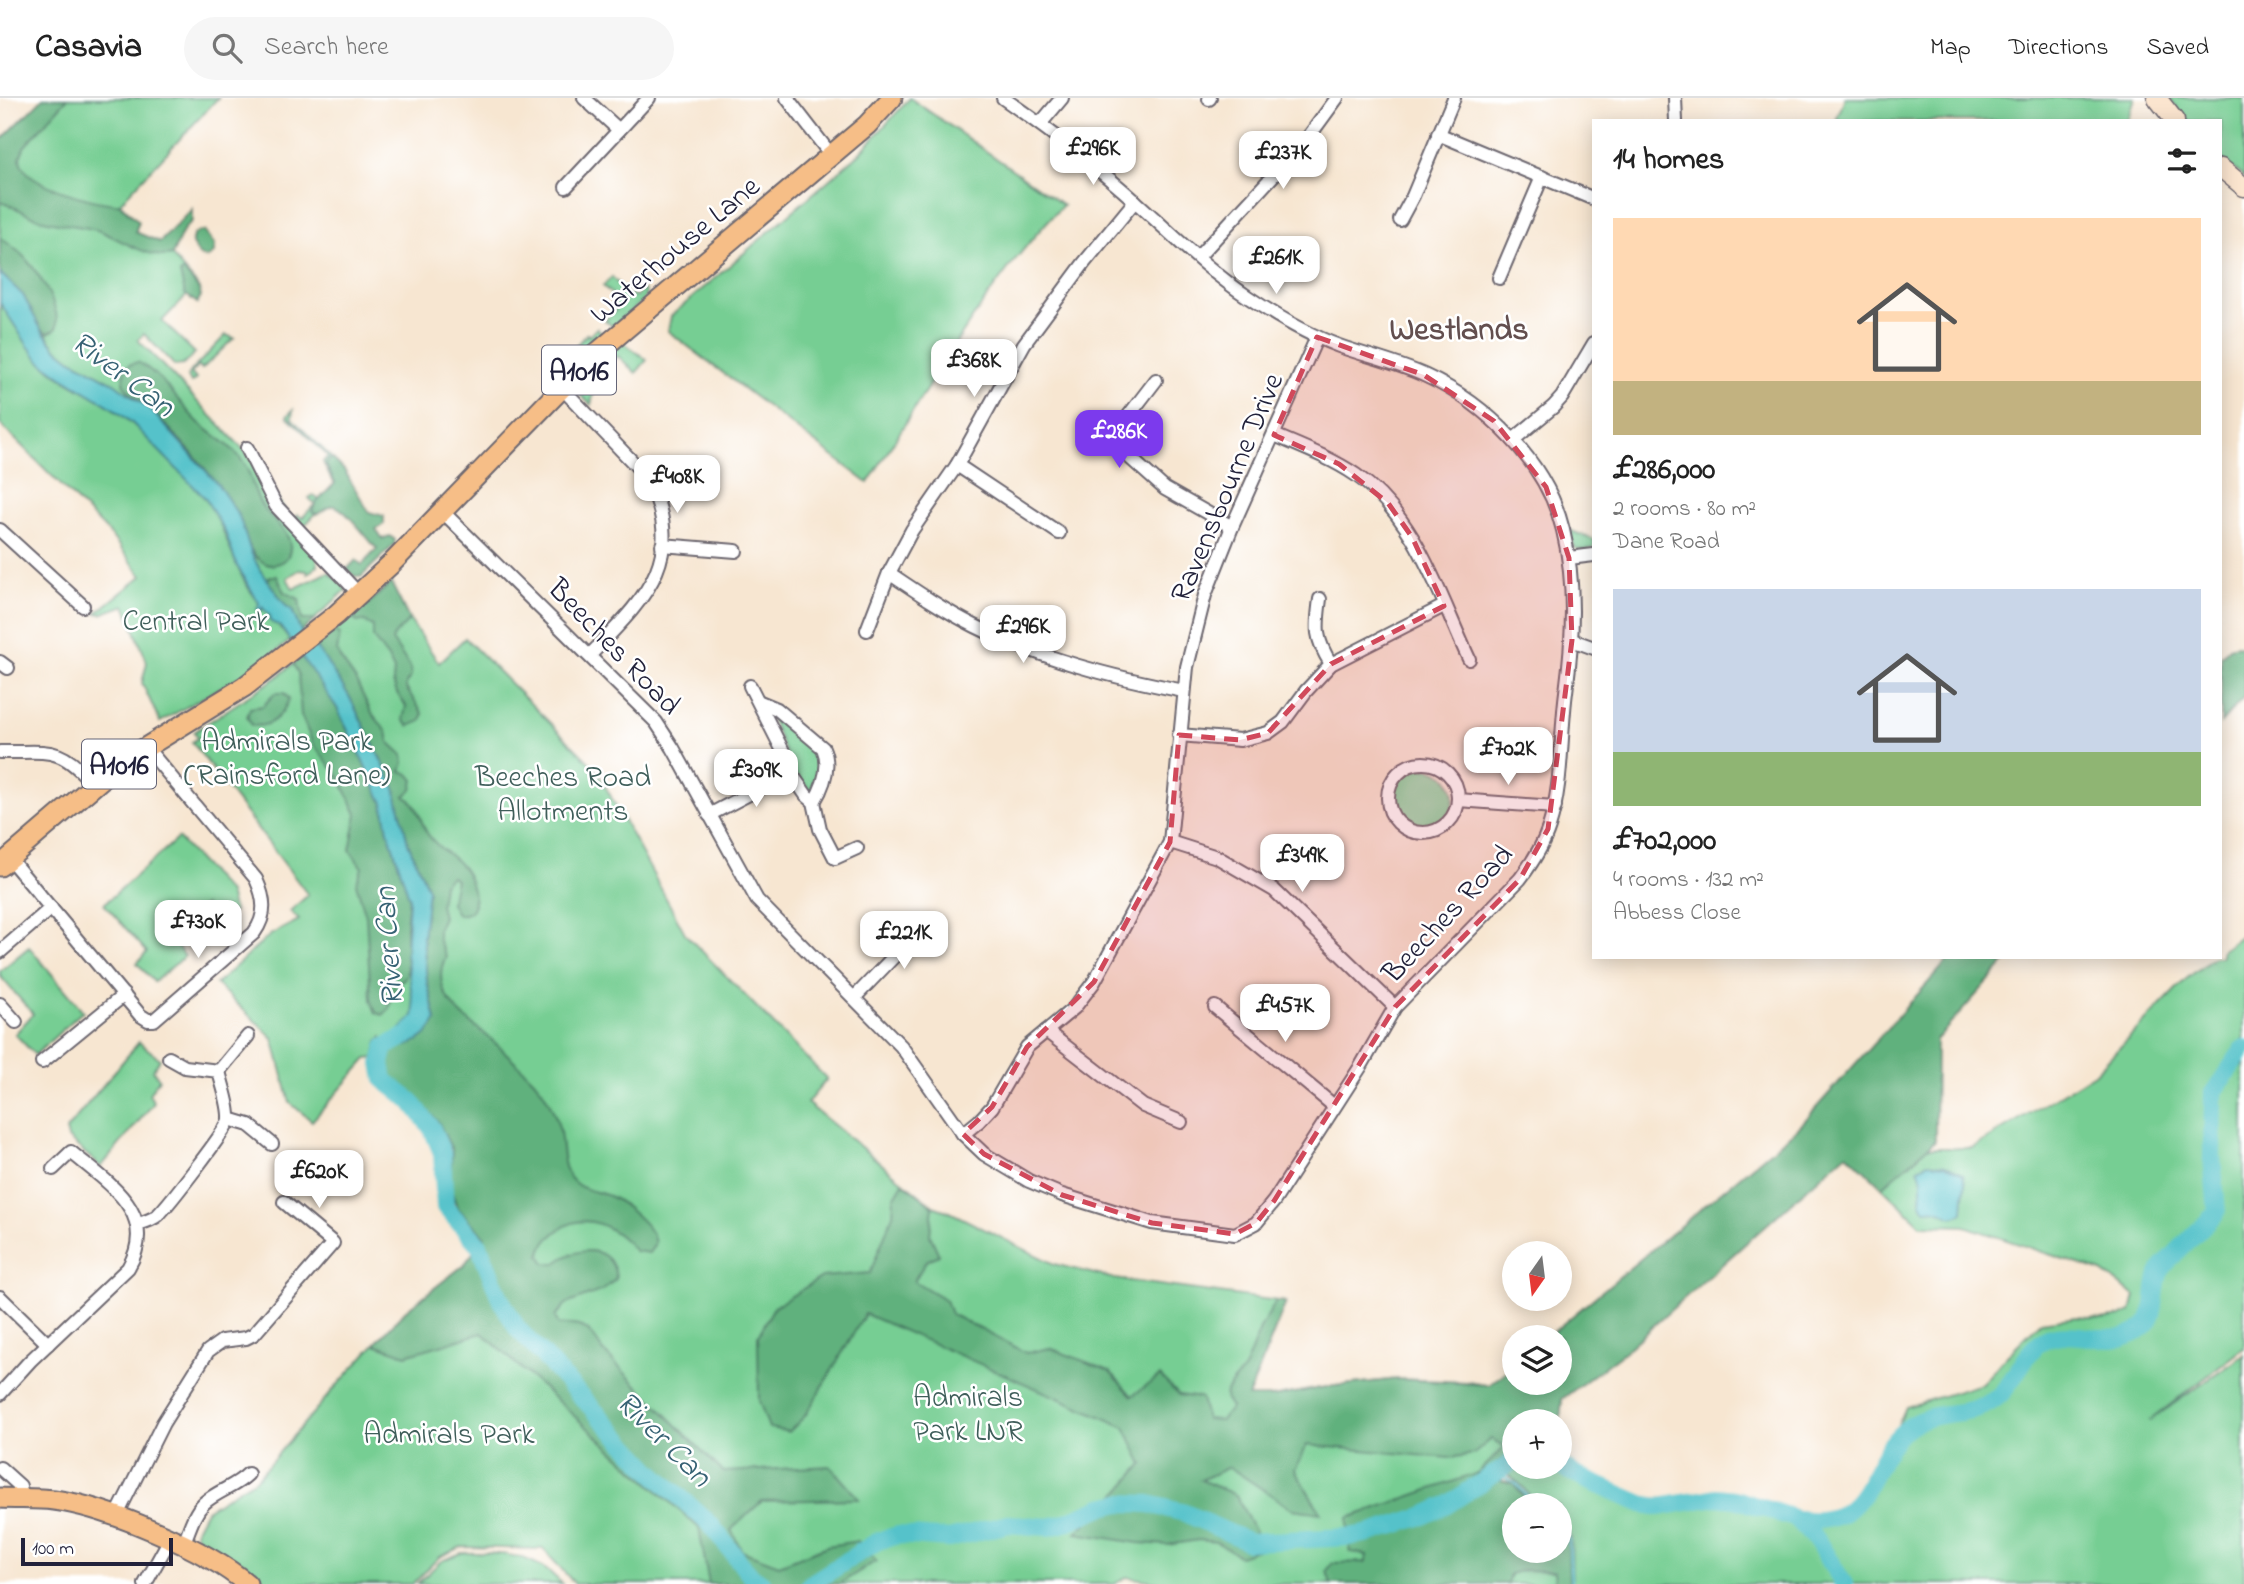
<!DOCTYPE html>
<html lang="en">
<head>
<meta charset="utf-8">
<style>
	:root { --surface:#fff; --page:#f6f6f6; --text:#222; --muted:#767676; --line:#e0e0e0; --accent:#7c3aed }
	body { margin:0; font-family:"Indie Flower",sans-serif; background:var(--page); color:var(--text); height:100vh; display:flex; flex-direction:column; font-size:26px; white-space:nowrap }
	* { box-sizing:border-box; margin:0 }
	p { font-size:23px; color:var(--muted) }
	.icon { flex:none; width:38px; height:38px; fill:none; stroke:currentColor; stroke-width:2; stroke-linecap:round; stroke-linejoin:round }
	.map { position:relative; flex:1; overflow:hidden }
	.panel { position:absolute; left:1592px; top:21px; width:630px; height:840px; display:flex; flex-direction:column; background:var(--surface); border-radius:0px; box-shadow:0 4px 18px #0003 }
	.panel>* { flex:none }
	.needle { width:46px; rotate:194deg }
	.buttons { position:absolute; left:1502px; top:1143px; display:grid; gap:14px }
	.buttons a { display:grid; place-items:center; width:70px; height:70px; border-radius:50%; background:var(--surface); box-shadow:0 4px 18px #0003; font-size:35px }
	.scale { position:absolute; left:21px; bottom:18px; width:152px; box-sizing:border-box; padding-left:7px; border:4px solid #22223b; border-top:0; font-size:19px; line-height:24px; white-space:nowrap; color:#22223b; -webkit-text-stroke:5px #fff; paint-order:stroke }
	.price { position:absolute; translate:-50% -60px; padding:0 16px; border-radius:14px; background:#fff; color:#222; font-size:23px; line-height:46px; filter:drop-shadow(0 2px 4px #0008) }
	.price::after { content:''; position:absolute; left:50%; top:42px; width:21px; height:16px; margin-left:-10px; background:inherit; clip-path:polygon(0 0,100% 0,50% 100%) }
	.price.on { background:var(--accent); color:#fff }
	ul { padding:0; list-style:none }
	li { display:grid; align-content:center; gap:14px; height:371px; padding:0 21px }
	li span { display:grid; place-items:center; height:217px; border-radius:0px; color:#555 }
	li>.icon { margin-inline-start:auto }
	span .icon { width:126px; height:126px; fill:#fffc; stroke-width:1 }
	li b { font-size:30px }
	h2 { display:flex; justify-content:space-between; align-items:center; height:84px; padding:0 21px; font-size:30px }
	header { display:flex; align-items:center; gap:42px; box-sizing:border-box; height:98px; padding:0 35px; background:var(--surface); border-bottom:2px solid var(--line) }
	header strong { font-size:33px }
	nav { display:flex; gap:38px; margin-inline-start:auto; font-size:24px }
	.search { width:490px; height:63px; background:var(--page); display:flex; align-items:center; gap:18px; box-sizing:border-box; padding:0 24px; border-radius:38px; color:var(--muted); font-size:26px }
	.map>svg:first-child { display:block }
</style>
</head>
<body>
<header>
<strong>Casavia</strong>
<div class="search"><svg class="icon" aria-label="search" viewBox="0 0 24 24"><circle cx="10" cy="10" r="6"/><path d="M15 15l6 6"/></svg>Search here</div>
<nav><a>Map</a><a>Directions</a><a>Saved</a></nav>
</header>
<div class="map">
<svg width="2244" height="1486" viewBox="0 0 2244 1486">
	<rect width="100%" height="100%" fill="#fff"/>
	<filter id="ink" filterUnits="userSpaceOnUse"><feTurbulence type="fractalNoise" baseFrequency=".0143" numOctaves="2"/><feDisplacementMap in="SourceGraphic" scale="14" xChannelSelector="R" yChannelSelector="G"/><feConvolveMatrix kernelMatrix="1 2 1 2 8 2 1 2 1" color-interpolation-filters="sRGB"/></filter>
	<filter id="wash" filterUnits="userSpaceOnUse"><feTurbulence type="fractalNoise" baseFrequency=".00686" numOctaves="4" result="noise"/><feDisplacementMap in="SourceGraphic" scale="28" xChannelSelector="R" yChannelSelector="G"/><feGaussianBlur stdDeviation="1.57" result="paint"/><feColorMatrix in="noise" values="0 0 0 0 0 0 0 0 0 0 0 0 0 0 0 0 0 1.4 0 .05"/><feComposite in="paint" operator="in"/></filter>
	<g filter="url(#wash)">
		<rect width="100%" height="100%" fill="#f7e6d1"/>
		<g fill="#76ce93" stroke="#4c7867" stroke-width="2">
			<path d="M58,0H218L120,105L139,124L135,134L160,144L197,187L162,223L195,255L183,267L175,268L144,236L138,242L244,352L317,459L318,467L308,476L307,473L299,472L287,480L293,491L329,474L347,491L301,534L255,463L217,385L151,312L114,285L70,261L56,250L8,181L0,175V64Z"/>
			<path d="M910,0L1063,107C984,188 929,290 868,385L668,233L671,218L859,56Z"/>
			<path d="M1845,0H2135L2127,23H1836Z"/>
			<path d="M2168,0H2244V80L2221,60V23H2188Z"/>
			<path d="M612,179L629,198L632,196L635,199L644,191L646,196L644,202L613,229L605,222L616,212L611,206L616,200L603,188Z"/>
			<path d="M0,205C15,223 23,245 40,262C61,284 91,294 115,312C148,336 176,368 203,398C224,423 229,456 245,484C257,506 276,522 290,543L244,576L160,624L142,585L147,564L125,507L101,516L96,515L142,478L109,435L0,326Z"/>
			<path d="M597,230L604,237L560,280L555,282H549V275L587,236L589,238Z"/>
			<path d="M226,237L234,240L202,271L199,268L191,275L196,281L191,285L188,279L190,274Z"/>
			<path d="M623,244L647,262L636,275L618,258L608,266L607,259Z"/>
			<path d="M593,271L598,274L591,307L577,294L576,288Z"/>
			<path d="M293,312L292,321L344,372L349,380L304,428L295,420L298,417L302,420L315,406L309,400L313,397L319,402L335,385L330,379L323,364L328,358L287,318Z"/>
			<path d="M1569,432L1594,442V450L1582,452L1574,450Z"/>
			<path d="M391,485L409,521L439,565L465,540L596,671L686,837L827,981L807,1005L933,1108L950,1114L1054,1166L1115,1181L1286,1204L1248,1299H1272L1326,1289L1398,1281L1469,1284L1562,1301L1559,1330V1323H1514V1356L1494,1372L1500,1382L1513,1385L1532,1407H1514V1452H1559V1433L1568,1444L1569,1486H1174L1126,1479L1115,1486H575L543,1451L461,1449L439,1459L413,1486H268L245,1466L198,1441L195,1435L197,1429L206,1412L258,1379L332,1293L405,1213L464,1167L485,1139L454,1103L450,1087L452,1052L439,1025L412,994L391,978L389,959L382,939L378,943L374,960L367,961L312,1023L290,1005L273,940L216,886L270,837L299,822L290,813L308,797L192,644L198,640L194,634L277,579Z"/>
			<path d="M775,615L777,622L806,644L811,643L823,663L819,667L815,686L817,689L812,695L793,673L770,618Z"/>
			<circle cx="1424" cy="700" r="30"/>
			<path d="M178,740L229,795L234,814L220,827L204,807L168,838L185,858L154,884L137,865L147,854L104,806Z"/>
			<path d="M2244,835V1250L2149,1323L2244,1257V1486H1572L1571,1441L1568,1434L1559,1426V1407H1537L1521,1387L1508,1376L1515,1369L1559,1368V1359C1584,1375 1611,1392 1641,1399C1667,1405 1689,1394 1715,1394C1764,1395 1804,1435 1849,1406C1871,1391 1895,1334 1906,1309L1982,1286L2006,1258L2041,1224L2077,1219L2101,1221L2122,1218L2131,1214L2135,1198L2102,1174L1965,1128L1921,1127L1882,1089L1927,1050H1972L2094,976L2185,882L2214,859H2221V853Z"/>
			<path d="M29,849L83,913L35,957L15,936L33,916L0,878V873Z"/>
			<path d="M139,944L160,961L153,972L159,981L149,996L154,1005L101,1069L68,1040L66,1032Z"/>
			<path d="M461,1455C500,1454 535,1455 562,1486H417L441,1463Z"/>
		</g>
		<g fill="#60b17d" stroke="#416a5c" stroke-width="2">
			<path d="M43,0H68L24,49C23,53 21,56 20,60C20,87 99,106 119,106L139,124L135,134L160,144L192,111V123L184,131L172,157C153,163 118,140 100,133C80,127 60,127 40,121C26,116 14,108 0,104V43Z"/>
			<path d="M204,133L215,147L214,155L207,160L199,157L192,146C191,137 195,133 204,133Z"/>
			<path d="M0,140C9,146 19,153 26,161C39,176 62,211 56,231L48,235L41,231L23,197L0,175Z"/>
			<path d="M184,173L199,191L201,198L197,205L185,196L180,176Z"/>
			<path d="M138,264C163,278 176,301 195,321C210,337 231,345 243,364C253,378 253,395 262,408C272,423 298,438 288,458C284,465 277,466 269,467C244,458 248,433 236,414C214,378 186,347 156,317C147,308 137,301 128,292L123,285L125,270L131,266Z"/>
			<path d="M329,361H333L344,372L369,414L384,418V426L376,431L382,441L390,438L395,442L394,447L361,479L354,478L347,471L356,462L362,467L377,451C370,444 342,405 332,408C327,409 322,414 317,416L312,414L315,406L335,385L326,367Z"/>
			<path d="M270,478H277L284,494L299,501L302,522H315L301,534L292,512L286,508L268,484Z"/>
			<path d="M391,485L409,521C405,530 394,533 392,542L410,569L411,579L406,585V590L423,616L421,623L409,628L403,622L406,608L397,595L393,584L394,572L388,560L373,540V528L363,523L357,524L353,520Z"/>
			<path d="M334,533L340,536L337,553L340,560L355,581L371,614L387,634L389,644L403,657L404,665L401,673L409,676L414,682L412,692L405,698C420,708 419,721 427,735C441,757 464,759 472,789C474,796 476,804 472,811C468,816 464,817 457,816L451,805L456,782L451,778L443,786L440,807L443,819L438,830V841L446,858C427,897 466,920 492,942C506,955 520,968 534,982C546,995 554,1012 559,1029C564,1048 559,1075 578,1087C587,1093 599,1094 609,1098C621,1103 651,1127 654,1141C656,1146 652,1151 649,1155L635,1153C616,1130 587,1112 559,1132C549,1140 544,1144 540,1157L545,1165L555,1166C577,1147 614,1146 616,1181L603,1192L566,1206L555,1219L559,1227C586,1225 589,1231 603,1253L723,1374L830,1368L859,1401L762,1403L731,1432L742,1453L779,1467L827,1448L858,1443L876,1463L839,1486H709L699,1430L482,1235L406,1257L375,1246L405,1213L464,1167L485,1139L457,1109L450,1087L452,1052L439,1025L412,994L391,978L388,963L391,954C408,945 428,942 436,922L427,883L423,840L428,791L408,745L392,683L349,598L315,548Z"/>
			<path d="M2236,547L2244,548V599L2221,625V558L2229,549Z"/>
			<path d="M303,558L337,610L383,705L388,733L409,799L406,828L407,875L404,881L396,885L389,911L383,917L376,915L371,902L366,818L356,786L362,770L350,752L357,716L339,679L313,646L301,617L298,575L293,566Z"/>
			<path d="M275,595H284L289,601C283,617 270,631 252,627L247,619L250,610L263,608Z"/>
			<path d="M1951,859H2010L1936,942L1935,1043L1882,1089L1847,1055L1625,1253L1562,1301L1559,1330V1323H1514V1356C1503,1363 1494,1372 1483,1379C1443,1406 1397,1426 1348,1434V1420L1478,1375L1505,1349L1491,1341L1474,1356L1449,1360L1307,1347L1295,1372L1321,1415L1292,1411L1229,1369L1201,1382L1236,1397L1263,1450L1240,1458L1216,1444L1199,1442L1167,1447L1138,1445L1076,1435L1121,1392L1143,1366L1125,1329L865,1216L805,1318L789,1334L769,1330L759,1303L758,1238L774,1209L822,1179L870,1175L893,1116L894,1100L903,1085L933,1108L930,1137L939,1157L926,1163L914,1183L946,1202L951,1216L1026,1255L1050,1250L1110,1273L1132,1298L1160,1278L1179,1297L1201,1300L1206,1321L1221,1322L1231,1309L1225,1300L1226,1293L1244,1271L1260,1231L1276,1203L1286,1204L1248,1299H1272L1326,1289L1398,1281L1489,1287L1514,1267V1284H1559V1239H1547L1799,1029Z"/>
			<path d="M1500,1382L1513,1385L1532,1407H1514V1452H1559V1433L1568,1444L1569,1486H1555L1554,1473L1523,1472L1510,1476L1507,1486H1331L1327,1473L1332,1465L1366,1464L1367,1457L1350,1454V1445L1381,1437L1451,1411Z"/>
		</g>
		<g fill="#54c2ca" stroke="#3b7282" stroke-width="2">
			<path d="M0,175L23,197L41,231L56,250L70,261L114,285L151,312L217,385L239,418L251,454L260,472L286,508L292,512L301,534L322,557L349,598L395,690L408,745L428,791L423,840L427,883L436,922C431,935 419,943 407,948L401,931L413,918L414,912L406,856L409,799L388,733L383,705L337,610L280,528L271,524L270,518L262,509L261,513L257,512L259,505L237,468L225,434L205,400L132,325L113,310L60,278L40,263L28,248L0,205Z"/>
			<path d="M1928,1065L1945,1067L1963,1076L1965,1086L1963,1114C1948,1124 1949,1115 1937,1112C1933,1111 1929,1112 1925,1112C1918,1103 1920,1099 1922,1088C1923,1082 1920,1075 1918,1070Z"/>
		</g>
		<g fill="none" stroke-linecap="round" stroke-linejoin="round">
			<g stroke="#54c2ca" stroke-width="2.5">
				<path d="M1497,1375L1516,1385L1534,1407"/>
				<path d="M1559,1430L1569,1441L1571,1486"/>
			</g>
			<g stroke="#54c2ca" stroke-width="18">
				<path d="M421,924L408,937L385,949L381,965L384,982L411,1003L432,1031L442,1055L445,1109L479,1147L500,1200L517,1230L651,1373L710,1426L750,1477L763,1486"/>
				<path d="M1559,1367L1582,1380L1642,1406L1659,1409L1716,1399L1735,1401L1797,1421L1818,1444L1844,1486"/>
				<path d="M1797,1421C1877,1433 1864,1359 1910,1328C1934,1311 1970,1320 1995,1301C2015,1287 2026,1245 2051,1239C2081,1231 2116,1253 2143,1230C2158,1218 2153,1192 2159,1176C2163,1165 2207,1125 2217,1114L2212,1059L2213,995L2244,950"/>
				<path d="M810,1486L878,1443L898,1437L949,1441L1008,1426L1048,1429L1062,1426L1102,1409L1121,1405L1149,1406L1185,1415L1249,1444L1349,1439L1371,1435L1423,1418L1447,1407L1514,1363"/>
			</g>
		</g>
	</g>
	<g filter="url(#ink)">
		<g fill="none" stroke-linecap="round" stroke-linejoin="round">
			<defs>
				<g id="street">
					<path d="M584,0L619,32"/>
					<path d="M787,0L831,57"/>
					<path d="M1675,0L1676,23"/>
					<path d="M1209,1L1210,0"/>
					<path d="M1040,26L1062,0"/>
					<path d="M1438,36L1594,101"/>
					<path d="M566,89L649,0"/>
					<path d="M1400,122L1413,98L1454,0"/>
					<path d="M1198,159L1307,41L1337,0"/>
					<path d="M1499,180L1542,79"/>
					<path d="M1156,282L1110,342L1165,391L1232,429"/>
					<path d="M561,289L647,379C689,461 644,501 590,557"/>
					<path d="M1098,333L1110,342"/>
					<path d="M1274,337C1302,349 1331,360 1356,377C1416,418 1439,497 1469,561"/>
					<path d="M1513,342L1553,309L1562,299L1594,245"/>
					<path d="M247,350L276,408L359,496"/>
					<path d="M957,367L1059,435"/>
					<path d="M441,412L656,624L673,650L757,802L901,948L963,1036L984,1056L1029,1083L1062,1097L1152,1125L1235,1136L1256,1125L1274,1103L1361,968L1395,909L1520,781C1532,765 1543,748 1549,729C1563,686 1560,639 1566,594C1573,541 1576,485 1563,432C1547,365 1487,306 1426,278C1398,265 1367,258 1339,248C1306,236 1276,218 1248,199C1207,172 1172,136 1136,104C1094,66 1049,32 1003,0"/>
					<path d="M0,432L83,508"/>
					<path d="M662,447L736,453"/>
					<path d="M1569,460L1594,457"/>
					<path d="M889,475C917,494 945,513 975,528C1041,561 1112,579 1184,593"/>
					<path d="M1320,501C1316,530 1315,541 1331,566"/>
					<path d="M867,532L889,475L912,432L957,367L1024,246L1084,165L1135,103"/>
					<path d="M1572,542L1594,550"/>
					<path d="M0,564L8,570"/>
					<path d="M750,588L786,659L787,676L795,681L806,697L814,704L820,731L835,760L857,750"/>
					<path d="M760,604L777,611L823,650C831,668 823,689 814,704"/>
					<path d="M1179,637L1240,642L1268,635L1283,624L1306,593L1331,566L1444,508"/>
					<path d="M0,654C48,655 59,646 93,686"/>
					<circle cx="1423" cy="700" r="35"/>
					<path d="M1458,702L1555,709"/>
					<path d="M709,717L787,676"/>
					<path d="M1170,744L1217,759L1274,792L1395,909"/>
					<path d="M9,760L140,917L148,922H154L254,835C267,817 265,801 256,781L146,649"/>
					<path d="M0,854L51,810"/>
					<path d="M854,900L929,822"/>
					<path d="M0,906L16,924"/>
					<path d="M1215,909L1334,1008"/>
					<path d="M1046,933L1143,1008L1181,1024"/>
					<path d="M42,964L124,897"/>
					<path d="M219,973L248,938"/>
					<path d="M229,1021L249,1027L272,1046"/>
					<path d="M963,1036L979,1023L992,1009L1027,949L1074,910L1094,884L1170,744L1187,569L1205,497L1232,429L1317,239"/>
					<path d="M138,1126C145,1124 152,1122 158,1117C168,1107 228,1031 229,1021C230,1007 222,987 219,973L185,969L169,960"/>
					<path d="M0,1199L48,1246"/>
					<path d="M0,1296L30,1263L128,1170C160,1116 109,1086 71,1054L53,1071"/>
					<path d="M0,1370L20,1388L22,1401"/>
					<path d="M116,1419L163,1325L208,1253L222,1243L246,1240L254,1236L333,1145L284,1104"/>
					<path d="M183,1447C189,1433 193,1416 204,1405C217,1393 235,1389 248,1376"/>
					<path d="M145,1486L170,1441"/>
				</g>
				<g id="secondary">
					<path d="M2157,0L2175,23"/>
					<path d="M2221,70L2244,89"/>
				</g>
				<g id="primary">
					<path d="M0,768L119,666L244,589L336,517L391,466L591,260L867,27L892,0"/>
					<path d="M0,1400C18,1401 37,1400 54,1402C107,1409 207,1451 247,1486"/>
				</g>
			</defs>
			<use href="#street" stroke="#6d6770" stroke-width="16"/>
			<use href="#secondary" stroke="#6d6770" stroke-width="21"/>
			<use href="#primary" stroke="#6d6770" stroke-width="23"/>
			<use href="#street" stroke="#fff" stroke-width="12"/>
			<use href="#secondary" stroke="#fbe5cf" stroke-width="18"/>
			<use href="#primary" stroke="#f6be87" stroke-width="19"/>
		</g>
	</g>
	<path fill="#d1495b" fill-opacity="0.2" stroke="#d1495b" stroke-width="5" stroke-dasharray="14 9" stroke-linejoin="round" d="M1317,239L1424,277L1494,323L1546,389L1569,460L1572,542L1548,731L1520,781L1395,909L1274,1103L1256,1125L1235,1136L1152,1125L1062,1097L984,1056L963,1036L992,1009L1027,949L1094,884L1170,744L1179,637L1240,642L1268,635L1331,566L1444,508L1412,439L1388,405L1339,366L1274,337Z"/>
	<g text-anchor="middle" stroke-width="5" stroke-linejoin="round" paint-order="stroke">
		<g fill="#fff" stroke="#646476" stroke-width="2">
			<rect x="542" y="247.5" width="74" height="49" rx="5"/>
			<rect x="82" y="641.5" width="74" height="49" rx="5"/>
		</g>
		<g font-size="28" font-weight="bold" fill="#22223b">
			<text x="579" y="282">A1016</text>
			<text x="119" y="676">A1016</text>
		</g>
		<g font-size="30" fill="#22223b" stroke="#fff">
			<text transform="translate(674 151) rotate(-40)" y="10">Waterhouse Lane</text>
			<text transform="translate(1226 389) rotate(-67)" y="10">Ravensbourne Drive</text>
			<text transform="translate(615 548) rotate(46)" y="10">Beeches Road</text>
			<text transform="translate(1447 815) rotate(-47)" y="10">Beeches Road</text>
		</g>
		<g font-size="30" fill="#3f5e5a" stroke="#fff">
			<text x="196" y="532">Central Park</text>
			<text x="287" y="652">Admirals Park<tspan x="287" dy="34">(Rainsford Lane)</tspan></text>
			<text x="563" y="688">Beeches Road<tspan x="563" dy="34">Allotments</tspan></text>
			<text x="968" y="1308">Admirals<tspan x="968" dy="34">Park LNR</tspan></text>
			<text x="449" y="1345">Admirals Park</text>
		</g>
		<g font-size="32" font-weight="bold" fill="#634f4f" stroke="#fff">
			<text x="1459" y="241">Westlands</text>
		</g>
		<g font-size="32" font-style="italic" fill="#366274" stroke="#fff">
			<text transform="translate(124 275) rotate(37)" y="11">River Can</text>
			<text transform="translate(387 849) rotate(-94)" y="11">River Can</text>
			<text transform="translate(665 1340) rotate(45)" y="11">River Can</text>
		</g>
	</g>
</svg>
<div class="buttons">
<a><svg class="needle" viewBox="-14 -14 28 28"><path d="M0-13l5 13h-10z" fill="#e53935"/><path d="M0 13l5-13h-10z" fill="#767676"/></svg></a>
<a><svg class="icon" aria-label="layers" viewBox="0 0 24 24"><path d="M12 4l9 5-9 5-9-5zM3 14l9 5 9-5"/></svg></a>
<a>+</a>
<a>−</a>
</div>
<div class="scale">100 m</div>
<b class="price" style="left:1093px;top:89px">£296K</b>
<b class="price" style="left:1283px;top:93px">£237K</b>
<b class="price" style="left:1276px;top:198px">£261K</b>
<b class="price" style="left:974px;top:301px">£368K</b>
<b class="price on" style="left:1119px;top:372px">£286K</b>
<b class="price" style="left:677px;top:417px">£408K</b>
<b class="price" style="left:1023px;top:567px">£296K</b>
<b class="price" style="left:1508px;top:689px">£702K</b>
<b class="price" style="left:756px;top:711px">£309K</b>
<b class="price" style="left:1302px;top:796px">£349K</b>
<b class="price" style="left:198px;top:862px">£730K</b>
<b class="price" style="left:904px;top:873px">£221K</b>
<b class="price" style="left:1285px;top:946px">£457K</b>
<b class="price" style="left:319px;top:1112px">£620K</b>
<section class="panel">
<h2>14 homes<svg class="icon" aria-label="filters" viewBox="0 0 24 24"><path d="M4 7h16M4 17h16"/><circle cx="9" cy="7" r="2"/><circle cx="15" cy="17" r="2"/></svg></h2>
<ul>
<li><span style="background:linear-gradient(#ffd9b3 75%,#c2b280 0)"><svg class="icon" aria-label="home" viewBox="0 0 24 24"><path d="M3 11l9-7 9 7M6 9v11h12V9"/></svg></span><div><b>£286,000</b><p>2 rooms · 80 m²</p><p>Dane Road</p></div></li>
<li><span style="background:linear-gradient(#c9d6e8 75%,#8fb573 0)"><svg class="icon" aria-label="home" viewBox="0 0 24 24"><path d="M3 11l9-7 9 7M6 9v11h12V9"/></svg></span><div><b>£702,000</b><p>4 rooms · 132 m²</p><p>Abbess Close</p></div></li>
</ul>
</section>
</div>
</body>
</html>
